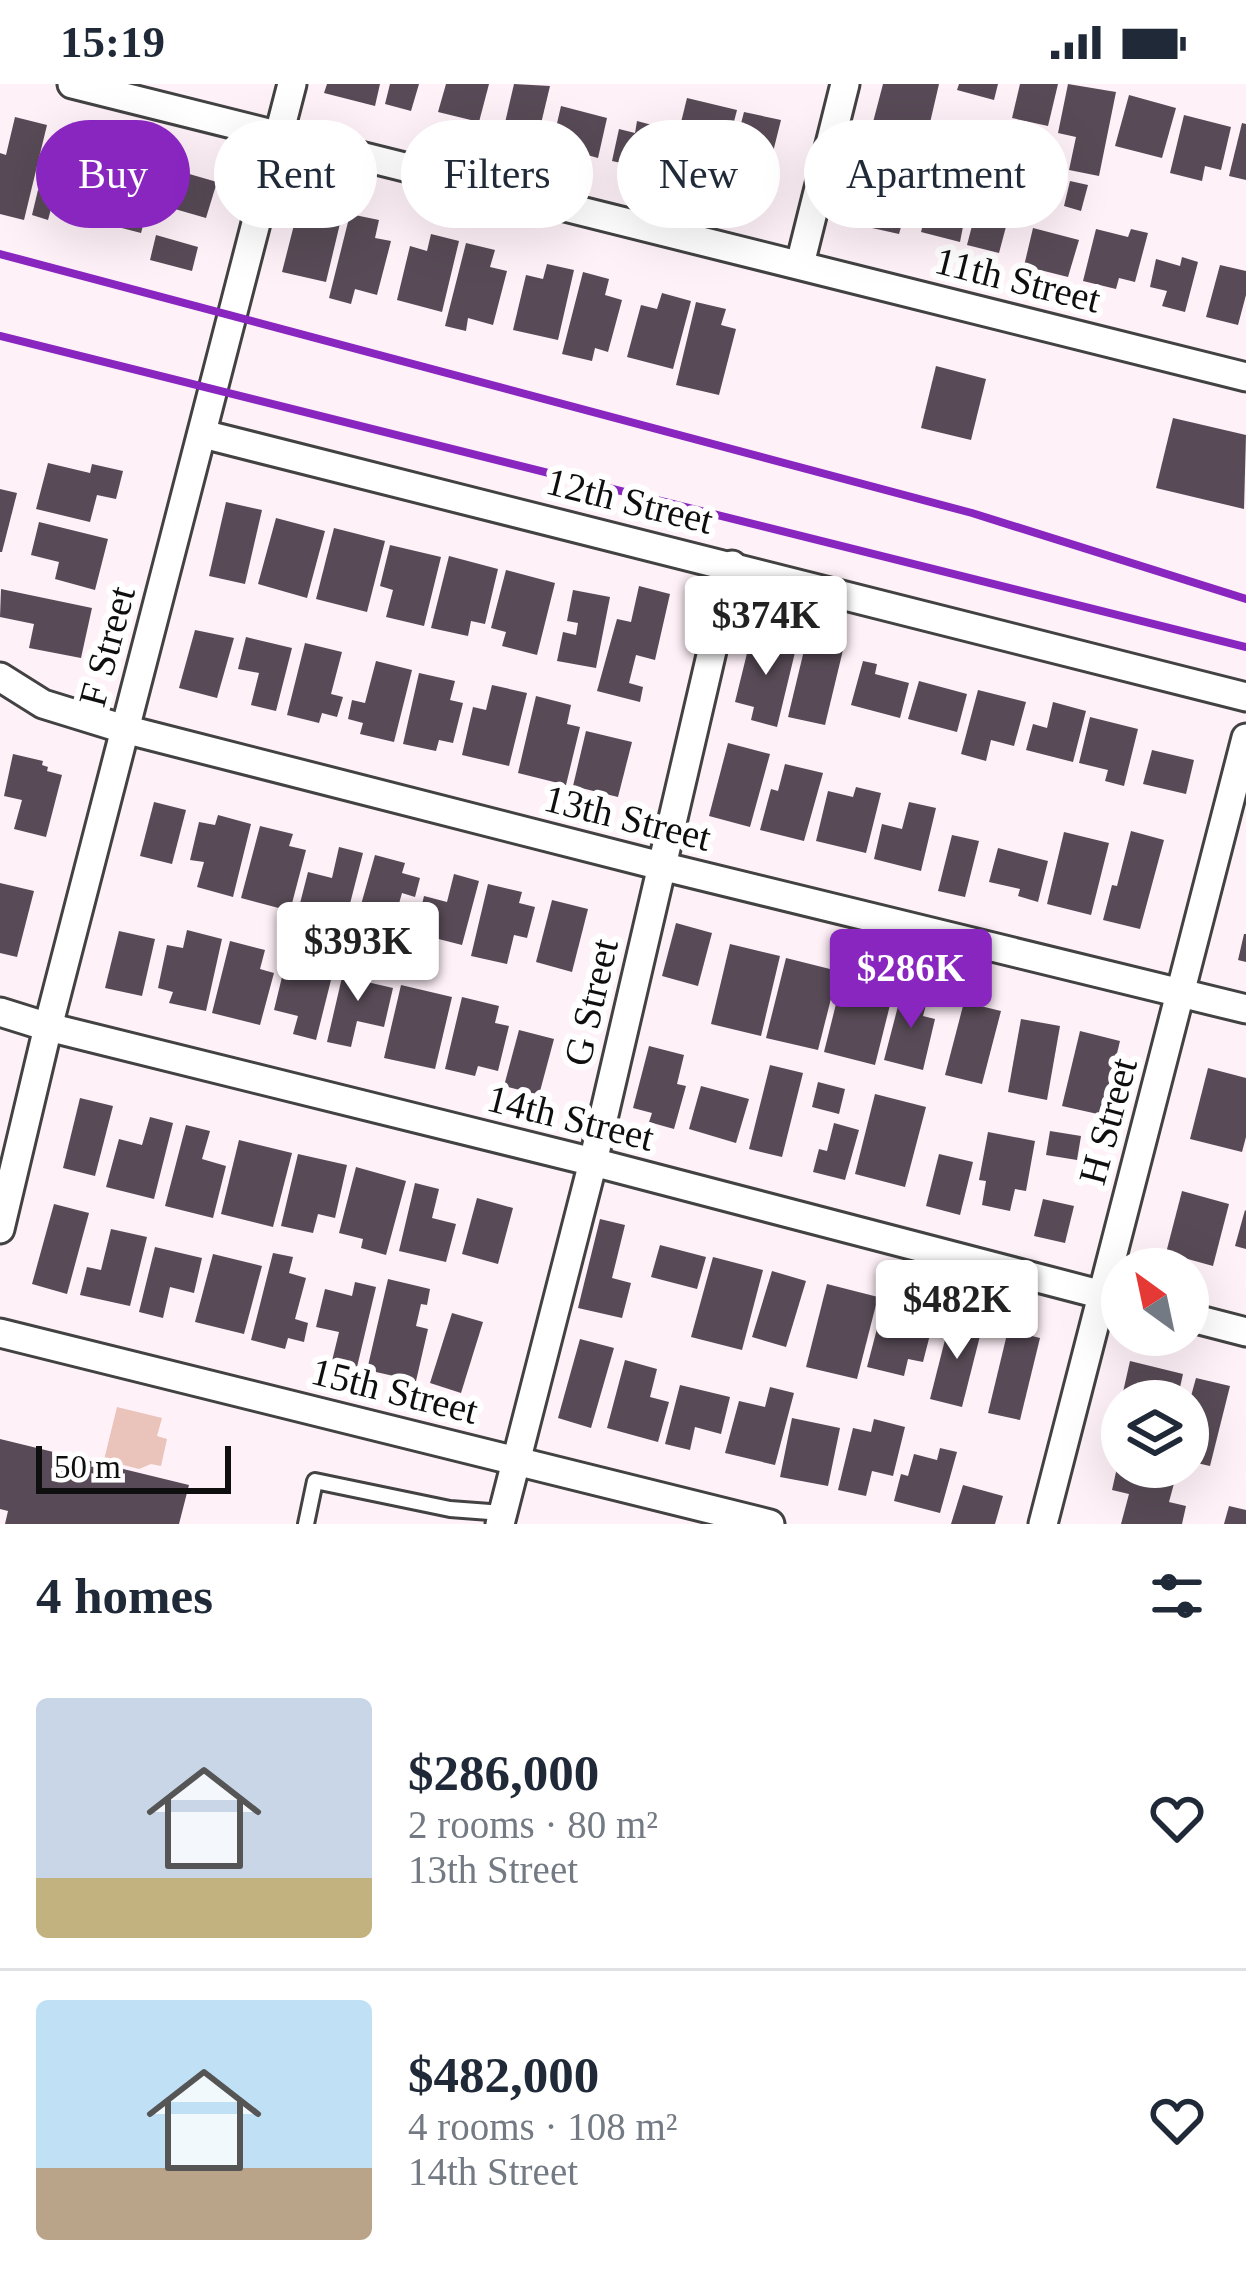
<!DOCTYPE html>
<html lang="en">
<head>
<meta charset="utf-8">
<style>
	:root { --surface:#fff; --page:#f2f2f3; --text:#1f2937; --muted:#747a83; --line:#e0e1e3; --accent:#8a26c0 }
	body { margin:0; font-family:"Times New Roman",serif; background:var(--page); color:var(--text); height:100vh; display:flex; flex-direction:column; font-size:45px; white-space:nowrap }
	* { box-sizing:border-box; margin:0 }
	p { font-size:39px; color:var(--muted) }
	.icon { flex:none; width:66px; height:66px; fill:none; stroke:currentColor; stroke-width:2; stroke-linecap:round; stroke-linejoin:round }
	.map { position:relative; height:1440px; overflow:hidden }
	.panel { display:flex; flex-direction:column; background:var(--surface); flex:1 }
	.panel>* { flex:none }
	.hud { position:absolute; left:36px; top:36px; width:1176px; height:108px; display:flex; gap:24px }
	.needle { width:78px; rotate:327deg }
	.buttons { position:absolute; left:1101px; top:1164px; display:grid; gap:24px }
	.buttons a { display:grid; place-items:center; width:108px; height:108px; border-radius:50%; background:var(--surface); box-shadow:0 12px 48px #0002; font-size:60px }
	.scale { position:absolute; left:36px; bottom:30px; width:195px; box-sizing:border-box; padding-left:12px; border:6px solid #0f0f0f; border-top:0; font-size:33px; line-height:42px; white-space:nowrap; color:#0f0f0f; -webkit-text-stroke:9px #fff; paint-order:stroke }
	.price { position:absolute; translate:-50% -102px; padding:0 27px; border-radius:12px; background:#fff; color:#222; font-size:39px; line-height:78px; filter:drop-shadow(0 3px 6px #0008) }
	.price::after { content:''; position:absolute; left:50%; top:72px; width:36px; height:27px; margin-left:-18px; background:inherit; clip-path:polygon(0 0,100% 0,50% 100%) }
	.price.on { background:var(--accent); color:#fff }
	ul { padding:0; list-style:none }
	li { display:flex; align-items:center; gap:36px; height:300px; padding:0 36px }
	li+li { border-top:3px solid var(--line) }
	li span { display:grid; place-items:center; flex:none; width:336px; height:240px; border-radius:12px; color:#555 }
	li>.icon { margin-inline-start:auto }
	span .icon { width:144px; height:144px; fill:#fffc; stroke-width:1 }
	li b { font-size:51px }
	h2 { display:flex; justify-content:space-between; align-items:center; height:144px; padding:0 36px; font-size:51px }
	.chip { padding:0 42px; border-radius:54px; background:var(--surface); box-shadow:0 12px 48px #0002; font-size:42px; line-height:108px }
	.chip.on { background:var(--accent); color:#fff }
	.status { display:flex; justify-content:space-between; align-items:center; height:84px; padding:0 60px; background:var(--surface); direction:ltr }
	.status svg { height:33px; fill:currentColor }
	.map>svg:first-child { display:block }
</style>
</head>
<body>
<div class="status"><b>15:19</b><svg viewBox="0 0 49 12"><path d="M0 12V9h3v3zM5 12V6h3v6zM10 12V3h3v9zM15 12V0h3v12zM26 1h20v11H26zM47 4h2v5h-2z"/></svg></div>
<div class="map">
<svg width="1246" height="1440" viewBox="0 0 1246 1440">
	<rect width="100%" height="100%" fill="#fff1f8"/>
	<path fill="#eac3ba" d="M117,1323L162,1334L157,1352L167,1355L161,1382L151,1380L139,1385L104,1376Z"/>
	<g fill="#584b57">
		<path d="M327,0H380L375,22L324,9Z"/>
		<path d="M390,0H419L411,27L385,20Z"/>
		<path d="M446,0H489L479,38L438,28Z"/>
		<path d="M514,0L550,2L534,69L500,60Z"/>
		<path d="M883,0H939L926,56L872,42Z"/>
		<path d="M959,0H998L994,16L957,6Z"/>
		<path d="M1020,0H1058L1048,42L1012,34Z"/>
		<path d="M1068,0L1116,8L1099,92L1069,86L1076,53L1058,49Z"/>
		<path d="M1129,11L1176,24L1162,74L1115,62Z"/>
		<path d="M687,14L737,26L717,103L668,91Z"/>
		<path d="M561,22L607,34L598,74L552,61Z"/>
		<path d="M744,28L781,36L759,124L727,116L738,75L732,74Z"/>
		<path d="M1184,31L1231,43L1221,86L1205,82L1202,97L1170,89Z"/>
		<path d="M15,33L47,41L24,136L0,130V69L6,71Z"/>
		<path d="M964,36L988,42L981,66L957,60Z"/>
		<path d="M637,37L667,45L657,87L612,77L619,45L635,49Z"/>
		<path d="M1242,39L1246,40V96L1229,92Z"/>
		<path d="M61,53L90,60L86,74L99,77L87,129L60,123L64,105L49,102Z"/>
		<path d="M888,57L923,66L899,150L854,140L870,83L880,86Z"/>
		<path d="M123,70L160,79L141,149L114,142L120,123L110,120Z"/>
		<path d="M1012,83L1037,89L1031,114L1005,108Z"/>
		<path d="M172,85L217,98L206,134L161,121Z"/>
		<path d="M1070,97L1088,101L1081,127L1064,122Z"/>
		<path d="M933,101L949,106L947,111L968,117L960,158L921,148Z"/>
		<path d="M38,106L55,110L48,136L32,131Z"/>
		<path d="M980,111L1012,120L999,169L967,161Z"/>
		<path d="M317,120L343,127L326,198L282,188L296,133L313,136Z"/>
		<path d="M350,130L379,136L375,154L391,157L377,211L355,205L351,220L329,214Z"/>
		<path d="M1033,144L1079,156L1068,193L1024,182Z"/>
		<path d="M1096,145L1128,153L1131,145L1148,149L1135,198L1119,194L1116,205L1083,197Z"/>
		<path d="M431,150L459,157L442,228L397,216L410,162L427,167Z"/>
		<path d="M156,151L198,163L192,187L150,176Z"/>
		<path d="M466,159L495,166L490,183L507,187L493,241L468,234L466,247L445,242Z"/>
		<path d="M1182,173L1198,178L1185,228L1162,222L1167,207L1150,203L1156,175L1180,182Z"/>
		<path d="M547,180L574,186L558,256L513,246L526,191L543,195Z"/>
		<path d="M1220,181L1246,187V211L1238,241L1206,233Z"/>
		<path d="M583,188L609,195L605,211L622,216L608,268L595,264L592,277L562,270Z"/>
		<path d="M662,209L691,217L673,285L627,273L641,221L657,225Z"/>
		<path d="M696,218L726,225L721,241L736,245L719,311L676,301Z"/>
		<path d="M936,282L986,295L971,356L921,344Z"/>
		<path d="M1173,334L1246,351L1244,425L1156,404Z"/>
		<path d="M48,379L90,389L92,380L123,387L116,415L97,411L90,438L36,425Z"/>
		<path d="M0,405L17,409L2,468H0Z"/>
		<path d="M226,418L262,426L245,500L209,492Z"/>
		<path d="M276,434L325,447L307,514L258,500Z"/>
		<path d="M39,438L108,455L95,506L55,495L59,478L31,471Z"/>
		<path d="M334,444L385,457L367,528L316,515Z"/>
		<path d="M390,461L441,473L424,542L386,533L393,506L380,502Z"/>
		<path d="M449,472L498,485L485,540L471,537L468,552L431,544Z"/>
		<path d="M506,486L555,499L537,571L502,562L506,548L491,544Z"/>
		<path d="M639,502L670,510L655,576L636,571L629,599L643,603L640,618L597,607L617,535L631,538Z"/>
		<path d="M1,505L92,524L81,574L29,564L34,540L0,533Z"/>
		<path d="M573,506L610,513L596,584L557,577L563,548L576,551L578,539L567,537Z"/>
		<path d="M195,546L234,554L217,614L179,604Z"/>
		<path d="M752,549L797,560L777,643L751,636L754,623L735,618Z"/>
		<path d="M246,553L292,564L276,627L251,621L259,589L238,585Z"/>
		<path d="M806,558L843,566L825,641L788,633Z"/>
		<path d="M305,559L342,568L331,610L343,613L337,633L322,629L319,639L287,631Z"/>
		<path d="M376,577L412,586L394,658L360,650L363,639L348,635L352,616L365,619Z"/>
		<path d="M863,577L877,580L875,590L909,599L900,634L851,621Z"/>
		<path d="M419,589L455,597L450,616L463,619L453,659L439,656L436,667L403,660Z"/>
		<path d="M919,597L967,610L957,648L908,635Z"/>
		<path d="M492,601L527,609L509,682L462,671L473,623L486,626Z"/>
		<path d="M978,606L1026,618L1014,662L991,656L986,677L961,670Z"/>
		<path d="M536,612L571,621L567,640L580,643L566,701L518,689Z"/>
		<path d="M1053,618L1086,627L1073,678L1026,666L1033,640L1047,644Z"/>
		<path d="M1090,633L1138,645L1124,702L1105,697L1108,686L1079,679Z"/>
		<path d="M586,647L632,658L618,713L573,702Z"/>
		<path d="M728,659L770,670L750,743L709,732Z"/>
		<path d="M1152,666L1194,676L1186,710L1143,700Z"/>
		<path d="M13,670L43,677L42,681L48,683L47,687L62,691L46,753L14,745L22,716L4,712Z"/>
		<path d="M785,680L823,689L804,757L760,746L771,705L778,707Z"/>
		<path d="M856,703L881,709L866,769L816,757L828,707L853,713Z"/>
		<path d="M154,718L186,726L172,780L140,772Z"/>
		<path d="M909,718L936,724L921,787L874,775L882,740L902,745Z"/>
		<path d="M218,731L251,740L233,813L197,803L204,778L190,776L199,738L215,741Z"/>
		<path d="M260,742L293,750L289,762L306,766L290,827L241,814Z"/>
		<path d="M1131,747L1164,756L1140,845L1103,836L1112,801L1117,802Z"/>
		<path d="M1064,748L1109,759L1091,831L1047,820Z"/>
		<path d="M952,751L979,757L965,813L938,807Z"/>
		<path d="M339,763L363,769L343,847L296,835L308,788L332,794Z"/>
		<path d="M998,764L1048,777L1038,818L1018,812L1020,805L989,798Z"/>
		<path d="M375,771L405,779L402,789L420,794L415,813L402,809L390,851L355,842Z"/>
		<path d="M454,790L479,797L462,861L415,849L424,812L447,818Z"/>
		<path d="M0,799L34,807L17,873L0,869Z"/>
		<path d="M488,800L522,808L519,819L535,823L527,854L514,851L507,880L471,872Z"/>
		<path d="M552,816L588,825L572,888L536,878Z"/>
		<path d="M676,839L712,849L698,902L662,892Z"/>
		<path d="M187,846L222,855L206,927L169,919L173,908L158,904L167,861L183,864Z"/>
		<path d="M119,847L155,855L142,912L105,904Z"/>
		<path d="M1244,850H1246V878L1238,876Z"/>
		<path d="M230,857L265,866L260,885L274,889L260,941L212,929Z"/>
		<path d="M730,860L780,872L761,952L711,940Z"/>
		<path d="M288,868L335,880L316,956L293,950L298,932L274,926Z"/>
		<path d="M786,874L838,887L818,966L766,954Z"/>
		<path d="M346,876L370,881L367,898L393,904L384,943L357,937L351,963L327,958Z"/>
		<path d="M844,888L895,901L875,981L824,968Z"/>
		<path d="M401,901L452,913L435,985L384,974Z"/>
		<path d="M903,903L929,910L923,932L935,935L923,986L884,976Z"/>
		<path d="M462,913L499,922L495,939L509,942L498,987L478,982L475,992L445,985Z"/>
		<path d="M964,918L1001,927L982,1000L945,991Z"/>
		<path d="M1021,935L1060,942L1047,1016L1008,1008Z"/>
		<path d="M519,946L554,955L539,1011L504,1002Z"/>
		<path d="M1080,947L1120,957L1102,1031L1062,1022Z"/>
		<path d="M649,962L684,971L677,1000L686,1002L674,1045L649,1038L652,1029L633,1024Z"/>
		<path d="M770,981L803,989L782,1073L749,1065Z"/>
		<path d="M1208,984L1246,994V1053L1242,1068L1190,1055Z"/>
		<path d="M818,998L845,1005L839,1030L812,1023Z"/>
		<path d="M701,1002L749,1015L736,1059L689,1045Z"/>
		<path d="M875,1010L926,1023L905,1103L855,1090Z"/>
		<path d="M80,1014L113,1022L95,1092L63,1084Z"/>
		<path d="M150,1033L173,1039L154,1115L106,1103L119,1055L142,1061Z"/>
		<path d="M834,1039L859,1046L845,1096L813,1088L819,1065L827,1067Z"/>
		<path d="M186,1041L210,1047L202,1075L226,1082L213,1134L165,1122Z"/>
		<path d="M1050,1047L1081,1052L1077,1076L1046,1071Z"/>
		<path d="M988,1048L1035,1057L1026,1107L1015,1105L1010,1127L982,1121L986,1097L979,1096Z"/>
		<path d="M239,1056L292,1069L273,1143L221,1130Z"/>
		<path d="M298,1070L347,1081L335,1134L318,1130L313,1149L281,1142Z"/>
		<path d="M939,1070L973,1078L960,1131L926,1122Z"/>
		<path d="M356,1083L406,1097L386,1171L361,1164L363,1155L339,1149Z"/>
		<path d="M415,1099L439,1105L432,1134L456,1140L446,1178L399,1167Z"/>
		<path d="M1182,1107L1229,1120L1213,1182L1166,1169Z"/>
		<path d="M477,1114L513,1124L498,1180L462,1170Z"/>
		<path d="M1043,1115L1074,1122L1065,1159L1034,1152Z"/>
		<path d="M54,1120L89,1129L67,1210L32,1200Z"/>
		<path d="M1245,1126L1246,1127V1165L1235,1162Z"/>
		<path d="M600,1135L625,1141L612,1194L631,1199L622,1234L578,1224Z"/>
		<path d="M111,1145L147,1153L130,1222L80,1211L87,1183L101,1186Z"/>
		<path d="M660,1161L706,1173L697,1205L651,1193Z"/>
		<path d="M155,1163L202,1174L194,1209L170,1203L163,1234L139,1228Z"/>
		<path d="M273,1169L293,1173L289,1189L306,1194L295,1235L308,1239L304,1258L288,1254L285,1265L251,1256Z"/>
		<path d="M213,1170L262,1182L244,1250L195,1238Z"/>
		<path d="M713,1173L763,1186L742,1266L691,1253Z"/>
		<path d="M772,1187L806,1197L786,1263L752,1253Z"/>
		<path d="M388,1195L430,1205L427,1221L421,1220L416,1242L428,1245L416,1297L367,1286Z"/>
		<path d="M355,1198L376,1203L357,1283L332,1277L339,1248L316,1243L325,1205L352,1212Z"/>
		<path d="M827,1200L878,1213L857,1295L806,1283Z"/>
		<path d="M884,1218L935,1231L923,1278L908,1275L904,1292L867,1283Z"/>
		<path d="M452,1229L483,1238L461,1309L430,1299Z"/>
		<path d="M951,1232L983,1240L962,1323L930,1315Z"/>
		<path d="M1008,1246L1040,1254L1020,1336L988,1329Z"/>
		<path d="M580,1255L614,1264L591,1344L558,1334Z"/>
		<path d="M625,1276L657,1285L650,1313L669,1318L658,1358L607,1344Z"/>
		<path d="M1130,1277L1183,1290L1177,1317H1121Z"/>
		<path d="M1196,1294L1230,1302L1210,1382L1188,1377V1323Z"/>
		<path d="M680,1301L730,1313L721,1350L695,1343L690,1366L665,1360Z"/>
		<path d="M770,1303L794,1309L775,1381L725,1369L739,1317L765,1323Z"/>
		<path d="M1120,1319H1122V1355L1112,1352Z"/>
		<path d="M792,1334L840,1344L828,1402L780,1393Z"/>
		<path d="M874,1335L905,1343L893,1392L872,1387L866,1412L838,1406L853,1344L871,1348Z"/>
		<path d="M0,1355L189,1401L179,1440H5L8,1427L0,1425Z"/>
		<path d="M940,1364L957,1368L940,1429L894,1417L901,1390L908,1392L914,1370L937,1376Z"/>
		<path d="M1120,1370L1122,1383H1138L1176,1392L1169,1418L1186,1422L1182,1440H1121L1129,1410L1112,1406Z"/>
		<path d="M963,1401L1003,1412L995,1440H951Z"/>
		<path d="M1229,1422L1246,1426V1440H1224Z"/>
	</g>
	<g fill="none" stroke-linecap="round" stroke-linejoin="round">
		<defs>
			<path id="service" d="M306,1440L315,1397L450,1425L503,1429"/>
			<g id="minor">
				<path d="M72,0L1246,293"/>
				<path d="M800,180L845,0"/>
				<path d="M203,350L1246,613"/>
				<path d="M0,593L43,620L124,645L661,782L1246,925"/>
				<path d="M0,928L48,943L593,1078L1122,1216"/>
				<path d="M0,1145L48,943L292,0"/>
				<path d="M1188,1233L1246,1248"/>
				<path d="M0,1249L770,1440"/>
				<path d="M500,1440L593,1078L732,481"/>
				<path d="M1043,1440L1246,654"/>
			</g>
		</defs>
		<use href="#service" stroke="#424242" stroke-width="20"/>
		<use href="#minor" stroke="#424242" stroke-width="33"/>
		<use href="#service" stroke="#fff" stroke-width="14"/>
		<use href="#minor" stroke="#fff" stroke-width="27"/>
		<g stroke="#8a26c0" stroke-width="8">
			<path d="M0,170L972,429L1246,515"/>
			<path d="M0,252L1246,563"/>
		</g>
	</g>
	<g text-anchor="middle" stroke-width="12" stroke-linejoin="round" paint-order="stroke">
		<g font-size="39" fill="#0f0f0f" stroke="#fff">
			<text transform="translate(1018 195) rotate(14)" y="14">11th Street</text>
			<text transform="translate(630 416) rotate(14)" y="14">12th Street</text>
			<text transform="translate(106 562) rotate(-75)" y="14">F Street</text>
			<text transform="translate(628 733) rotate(14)" y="14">13th Street</text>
			<text transform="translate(590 918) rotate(-77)" y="14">G Street</text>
			<text transform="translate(571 1033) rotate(14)" y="14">14th Street</text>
			<text transform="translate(1107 1037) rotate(-75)" y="14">H Street</text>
			<text transform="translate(395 1306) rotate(14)" y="14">15th Street</text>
		</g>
	</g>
</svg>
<div class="buttons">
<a><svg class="needle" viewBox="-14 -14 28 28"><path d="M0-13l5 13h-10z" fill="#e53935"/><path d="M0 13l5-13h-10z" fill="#747a83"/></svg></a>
<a><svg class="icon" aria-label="layers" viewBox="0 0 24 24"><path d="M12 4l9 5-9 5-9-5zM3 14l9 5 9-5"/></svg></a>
</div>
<div class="scale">50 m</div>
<b class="price" style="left:766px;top:594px">$374K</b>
<b class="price" style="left:358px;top:920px">$393K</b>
<b class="price on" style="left:911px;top:947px">$286K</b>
<b class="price" style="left:957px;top:1278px">$482K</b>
<div class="hud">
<a class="chip on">Buy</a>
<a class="chip">Rent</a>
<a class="chip">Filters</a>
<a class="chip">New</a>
<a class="chip">Apartment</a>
</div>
</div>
<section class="panel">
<h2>4 homes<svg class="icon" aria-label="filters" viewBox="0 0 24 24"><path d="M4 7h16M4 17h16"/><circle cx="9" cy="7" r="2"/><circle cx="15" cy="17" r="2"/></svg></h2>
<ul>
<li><span style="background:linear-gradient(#c9d6e8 75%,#c2b280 0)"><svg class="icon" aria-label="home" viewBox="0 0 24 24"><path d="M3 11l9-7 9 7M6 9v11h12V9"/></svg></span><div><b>$286,000</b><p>2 rooms · 80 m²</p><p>13th Street</p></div><svg class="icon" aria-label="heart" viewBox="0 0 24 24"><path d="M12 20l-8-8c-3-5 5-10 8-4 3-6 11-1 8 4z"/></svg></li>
<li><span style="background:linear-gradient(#bfe0f5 70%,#b9a48a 0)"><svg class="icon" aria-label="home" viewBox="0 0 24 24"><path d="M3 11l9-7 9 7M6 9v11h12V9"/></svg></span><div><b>$482,000</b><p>4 rooms · 108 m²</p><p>14th Street</p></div><svg class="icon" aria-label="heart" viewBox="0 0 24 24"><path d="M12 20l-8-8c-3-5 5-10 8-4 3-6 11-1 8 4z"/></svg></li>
</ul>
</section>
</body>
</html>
